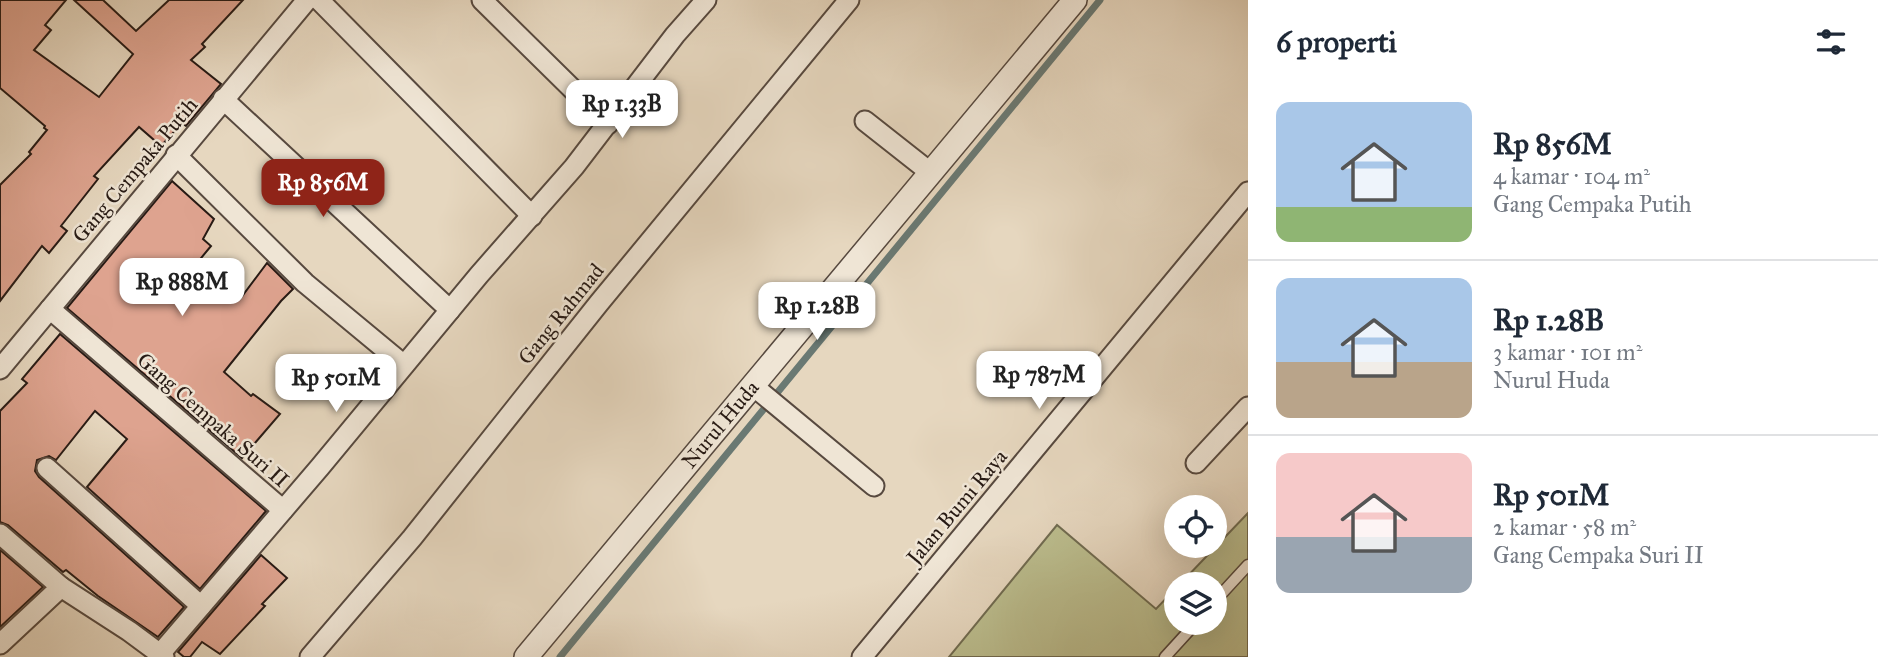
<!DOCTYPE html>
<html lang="id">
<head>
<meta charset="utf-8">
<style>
	:root { --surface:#fff; --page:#f2f2f3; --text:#1f2937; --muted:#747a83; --line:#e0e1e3; --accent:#8f2418 }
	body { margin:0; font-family:"IM FELL Great Primer",serif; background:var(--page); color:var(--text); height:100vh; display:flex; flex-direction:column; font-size:26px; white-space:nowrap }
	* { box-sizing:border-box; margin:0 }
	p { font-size:23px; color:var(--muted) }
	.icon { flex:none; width:38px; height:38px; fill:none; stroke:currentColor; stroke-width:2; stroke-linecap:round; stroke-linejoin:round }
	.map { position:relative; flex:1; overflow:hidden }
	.side { display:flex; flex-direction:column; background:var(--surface); width:630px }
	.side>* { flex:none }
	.controls { position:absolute; left:1164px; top:495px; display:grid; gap:14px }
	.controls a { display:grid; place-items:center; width:63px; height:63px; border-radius:50%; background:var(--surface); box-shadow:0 7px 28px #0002; font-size:35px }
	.price { position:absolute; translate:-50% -60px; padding:0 16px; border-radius:14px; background:#fff; color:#222; font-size:23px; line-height:46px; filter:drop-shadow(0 2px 4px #0008) }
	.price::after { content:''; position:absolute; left:50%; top:42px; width:21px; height:16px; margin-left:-10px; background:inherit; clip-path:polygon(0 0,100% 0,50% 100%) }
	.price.selected { background:var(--accent); color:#fff }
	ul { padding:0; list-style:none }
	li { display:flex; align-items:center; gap:21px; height:175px; padding:0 28px }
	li+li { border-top:2px solid var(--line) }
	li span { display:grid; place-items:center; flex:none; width:196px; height:140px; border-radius:14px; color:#555 }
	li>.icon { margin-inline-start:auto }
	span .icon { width:84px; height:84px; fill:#fffc; stroke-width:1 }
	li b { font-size:30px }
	h2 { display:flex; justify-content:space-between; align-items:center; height:84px; padding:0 28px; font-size:30px }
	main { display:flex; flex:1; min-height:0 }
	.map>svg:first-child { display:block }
</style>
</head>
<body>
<main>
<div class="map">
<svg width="1248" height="657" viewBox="0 0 1248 657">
	<rect width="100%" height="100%" fill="#e6d7bf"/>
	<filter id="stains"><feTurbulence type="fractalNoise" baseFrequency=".00286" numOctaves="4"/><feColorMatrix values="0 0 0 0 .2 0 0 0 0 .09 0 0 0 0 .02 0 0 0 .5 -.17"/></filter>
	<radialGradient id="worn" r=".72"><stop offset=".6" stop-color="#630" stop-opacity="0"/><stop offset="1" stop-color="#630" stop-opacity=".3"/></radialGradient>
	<path fill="#bbbd8e" stroke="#716c51" stroke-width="2" d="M1248,513V657H949L1057,525L1156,609L1176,588V623H1214V584H1180Z"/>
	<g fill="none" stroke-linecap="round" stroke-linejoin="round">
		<path stroke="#6a7973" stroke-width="7" d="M560,657L1100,0"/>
	</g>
	<g fill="#dea38f" stroke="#271a14" stroke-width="2">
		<path d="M0,0H66L45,25L51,30L34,50L99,97L133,54L74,0H103L136,31L169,0H243L202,44L205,47L191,60L221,84L186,126L182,123L161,146L139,127L94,176L98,179L61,226L67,231L49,253L42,246L0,301V185L31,154L29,152L47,130L44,128L45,126L0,88Z"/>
		<path d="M172,181L214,219L203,239L211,246L192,269L232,302L236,297L240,299L267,263L293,289L281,301L224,372L251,396L253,394L280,414L242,458L67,308Z"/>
		<path d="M60,334L266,511L200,589L87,487L127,439L95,411L56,460L49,456L37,460L35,471L39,477L184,607L158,637L98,596L66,570L63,572L8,525L0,522V411L27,383L22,379Z"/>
		<path d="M0,550L43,587L0,627Z"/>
		<path d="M261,555L287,578L262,604L265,606L220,654L202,642L190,657H184L178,652Z"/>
	</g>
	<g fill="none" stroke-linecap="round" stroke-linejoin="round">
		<defs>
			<g id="service">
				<path d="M1214,602L1248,565"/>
				<path d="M1165,657L1196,623"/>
			</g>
			<g id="minor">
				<path d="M319,0L532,216"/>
				<path d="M482,0L608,124"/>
				<path d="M223,99L450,310"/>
				<path d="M865,121L931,173"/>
				<path d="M176,155L305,283L404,365"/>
				<path d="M50,309L283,510"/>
				<path d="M0,369L307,0"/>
				<path d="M752,385L874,486"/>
				<path d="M1196,463L1248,407"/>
				<path d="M47,468L201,606"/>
				<path d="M0,534L61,587L0,644"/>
				<path d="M61,587L129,631L164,657"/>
				<path d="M160,654L320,467L479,275L574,167L675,35L706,0"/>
				<path d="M310,657L412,538L599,303L849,0"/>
				<path d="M862,657L1248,192"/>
			</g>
			<g id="tertiary">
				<path id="s1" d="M526,657L1075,0"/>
			</g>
		</defs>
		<use href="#service" stroke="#57493f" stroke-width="13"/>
		<use href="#minor" stroke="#57493f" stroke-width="23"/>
		<use href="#tertiary" stroke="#57493f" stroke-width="26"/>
		<use href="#service" stroke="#efe5d5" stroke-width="10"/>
		<use href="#minor" stroke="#efe5d5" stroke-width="19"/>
		<use href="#tertiary" stroke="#efe5d5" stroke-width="23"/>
	</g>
	<g text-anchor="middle" stroke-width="5" stroke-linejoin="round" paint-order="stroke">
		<g font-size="21" fill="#271a14" stroke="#efe5d5">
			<text transform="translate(135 170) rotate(-50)" y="7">Gang Cempaka Putih</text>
			<text transform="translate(561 314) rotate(-51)" y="7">Gang Rahmad</text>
			<text transform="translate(213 420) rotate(41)" y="7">Gang Cempaka Suri II</text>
			<text dy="7" stroke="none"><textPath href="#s1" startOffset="303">Nurul Huda</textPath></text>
			<text transform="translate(957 507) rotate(-50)" y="7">Jalan Bumi Raya</text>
		</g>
	</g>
	<rect width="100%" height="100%" filter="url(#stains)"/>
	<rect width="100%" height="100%" fill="url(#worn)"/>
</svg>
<div class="controls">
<a><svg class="icon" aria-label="locate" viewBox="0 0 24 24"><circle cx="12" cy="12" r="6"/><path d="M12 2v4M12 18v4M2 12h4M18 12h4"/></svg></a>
<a><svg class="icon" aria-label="layers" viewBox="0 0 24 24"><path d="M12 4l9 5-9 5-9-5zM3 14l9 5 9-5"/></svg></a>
</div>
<b class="price" style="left:622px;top:140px">Rp 1.33B</b>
<b class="price selected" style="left:323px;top:219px">Rp 856M</b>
<b class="price" style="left:182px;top:318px">Rp 888M</b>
<b class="price" style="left:817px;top:342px">Rp 1.28B</b>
<b class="price" style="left:1039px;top:411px">Rp 787M</b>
<b class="price" style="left:336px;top:414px">Rp 501M</b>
</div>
<section class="side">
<h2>6 properti<svg class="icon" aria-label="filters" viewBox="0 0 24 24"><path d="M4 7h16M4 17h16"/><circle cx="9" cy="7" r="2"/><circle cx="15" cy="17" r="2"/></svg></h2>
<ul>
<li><span style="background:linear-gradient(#a9c7e8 75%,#8fb573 0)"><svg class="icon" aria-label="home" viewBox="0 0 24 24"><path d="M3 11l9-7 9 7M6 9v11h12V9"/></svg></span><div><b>Rp 856M</b><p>4 kamar · 104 m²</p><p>Gang Cempaka Putih</p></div></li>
<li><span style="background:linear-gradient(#a9c7e8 60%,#b9a48a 0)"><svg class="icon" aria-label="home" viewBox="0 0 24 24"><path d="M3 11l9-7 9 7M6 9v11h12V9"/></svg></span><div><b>Rp 1.28B</b><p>3 kamar · 101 m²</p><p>Nurul Huda</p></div></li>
<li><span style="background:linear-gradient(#f6c9c9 60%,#9aa5b1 0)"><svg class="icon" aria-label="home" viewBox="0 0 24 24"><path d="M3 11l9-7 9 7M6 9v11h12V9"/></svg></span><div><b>Rp 501M</b><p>2 kamar · 58 m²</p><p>Gang Cempaka Suri II</p></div></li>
</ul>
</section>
</main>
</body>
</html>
